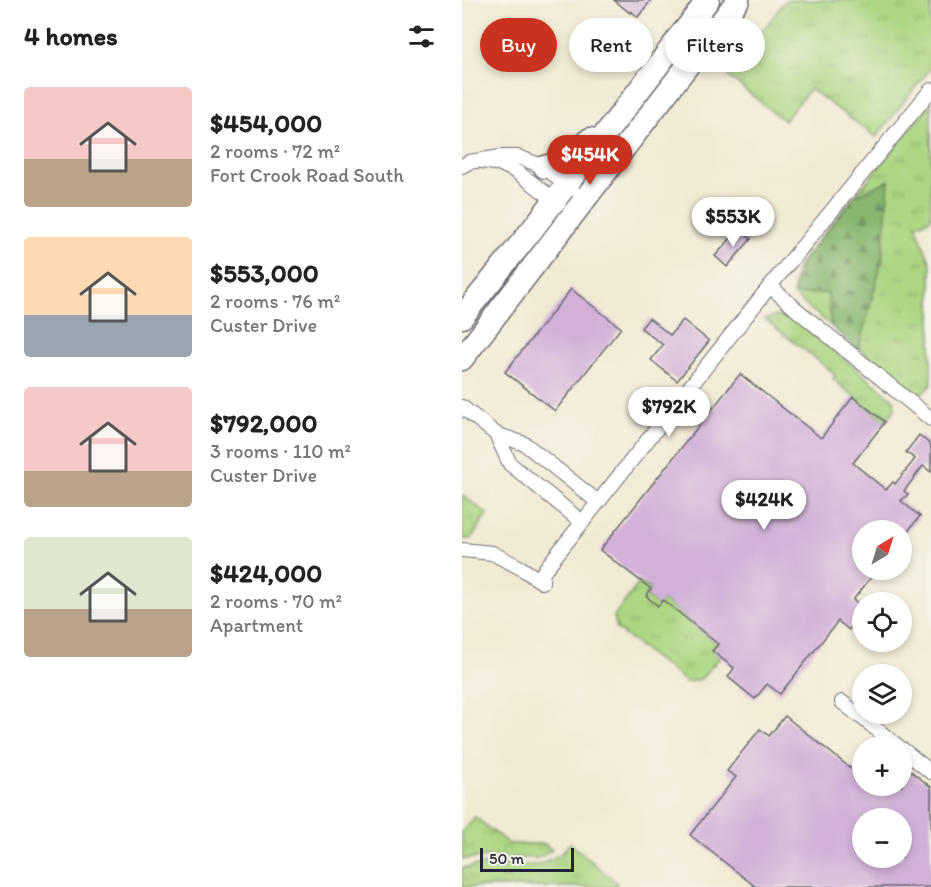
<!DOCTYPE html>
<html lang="en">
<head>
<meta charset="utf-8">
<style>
	:root { --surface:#fff; --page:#f2f2f2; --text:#222; --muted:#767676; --accent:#c8321e }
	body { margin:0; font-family:Itim,sans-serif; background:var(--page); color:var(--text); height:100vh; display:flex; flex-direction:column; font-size:22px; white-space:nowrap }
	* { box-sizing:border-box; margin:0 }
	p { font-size:20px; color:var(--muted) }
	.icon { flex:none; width:33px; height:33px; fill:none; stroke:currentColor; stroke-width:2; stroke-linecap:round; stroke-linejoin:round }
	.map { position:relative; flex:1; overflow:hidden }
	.sheet { display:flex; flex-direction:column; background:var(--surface); width:462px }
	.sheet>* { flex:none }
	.hud { position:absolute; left:18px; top:18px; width:360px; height:54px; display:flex; gap:12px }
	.needle { width:39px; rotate:38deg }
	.buttons { position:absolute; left:390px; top:520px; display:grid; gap:12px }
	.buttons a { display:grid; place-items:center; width:60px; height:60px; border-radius:50%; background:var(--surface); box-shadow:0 3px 9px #0003; font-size:30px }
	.scale { position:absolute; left:18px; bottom:15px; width:94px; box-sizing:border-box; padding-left:6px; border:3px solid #22223b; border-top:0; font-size:16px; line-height:21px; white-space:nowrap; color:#22223b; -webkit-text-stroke:4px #f7f3e8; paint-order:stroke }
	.price { position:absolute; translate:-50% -51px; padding:0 14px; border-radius:21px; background:#fff; color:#222; font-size:20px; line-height:39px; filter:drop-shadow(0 2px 3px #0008) }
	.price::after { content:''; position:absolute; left:50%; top:36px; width:18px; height:14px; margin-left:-9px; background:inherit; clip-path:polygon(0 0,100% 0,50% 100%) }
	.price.current { background:var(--accent); color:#fff }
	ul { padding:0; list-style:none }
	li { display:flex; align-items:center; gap:18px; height:150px; padding:0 24px }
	li span { display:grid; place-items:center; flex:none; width:168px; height:120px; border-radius:6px; color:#555 }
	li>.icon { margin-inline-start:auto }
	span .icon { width:72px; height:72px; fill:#fffc; stroke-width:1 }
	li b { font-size:26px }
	h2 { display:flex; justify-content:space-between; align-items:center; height:72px; padding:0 24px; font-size:26px }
	.chip { padding:0 21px; border-radius:27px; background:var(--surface); box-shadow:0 3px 9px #0003; font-size:21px; line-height:54px }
	.chip.current { background:var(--accent); color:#fff }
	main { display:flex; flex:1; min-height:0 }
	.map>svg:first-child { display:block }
</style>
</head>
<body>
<main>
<section class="sheet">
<h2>4 homes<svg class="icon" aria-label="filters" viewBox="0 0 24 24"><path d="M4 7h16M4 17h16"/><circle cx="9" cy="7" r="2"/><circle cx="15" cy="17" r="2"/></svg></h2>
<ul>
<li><span style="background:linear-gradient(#f6c9c9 60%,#b9a48a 0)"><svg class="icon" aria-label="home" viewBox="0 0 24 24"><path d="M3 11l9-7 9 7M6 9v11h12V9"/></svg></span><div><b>$454,000</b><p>2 rooms · 72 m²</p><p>Fort Crook Road South</p></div></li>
<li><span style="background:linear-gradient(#ffd9b3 65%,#9aa5b1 0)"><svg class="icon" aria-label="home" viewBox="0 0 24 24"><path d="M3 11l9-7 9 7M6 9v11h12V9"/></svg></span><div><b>$553,000</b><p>2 rooms · 76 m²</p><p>Custer Drive</p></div></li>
<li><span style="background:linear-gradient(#f6c9c9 70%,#b9a48a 0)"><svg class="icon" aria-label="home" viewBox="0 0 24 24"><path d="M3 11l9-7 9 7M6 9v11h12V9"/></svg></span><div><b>$792,000</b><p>3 rooms · 110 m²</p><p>Custer Drive</p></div></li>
<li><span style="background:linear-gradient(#dfe7d0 60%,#b9a48a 0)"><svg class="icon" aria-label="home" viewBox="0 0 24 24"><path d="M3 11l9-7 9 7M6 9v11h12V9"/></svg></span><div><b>$424,000</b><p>2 rooms · 70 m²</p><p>Apartment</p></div></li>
</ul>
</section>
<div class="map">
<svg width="469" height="887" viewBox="0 0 469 887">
	<defs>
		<pattern id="grass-tufts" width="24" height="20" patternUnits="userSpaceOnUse" patternTransform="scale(1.5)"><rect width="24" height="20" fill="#acd682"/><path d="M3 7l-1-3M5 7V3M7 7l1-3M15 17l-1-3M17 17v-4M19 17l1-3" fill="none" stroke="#94b771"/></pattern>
		<pattern id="forest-firs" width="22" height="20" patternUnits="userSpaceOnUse" patternTransform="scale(1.5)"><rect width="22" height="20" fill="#89b770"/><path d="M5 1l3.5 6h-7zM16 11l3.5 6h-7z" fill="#70945d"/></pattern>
	</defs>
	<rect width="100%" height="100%" fill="#f7f3e8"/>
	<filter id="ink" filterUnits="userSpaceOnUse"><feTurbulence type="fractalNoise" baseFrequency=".0167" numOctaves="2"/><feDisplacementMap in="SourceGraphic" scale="12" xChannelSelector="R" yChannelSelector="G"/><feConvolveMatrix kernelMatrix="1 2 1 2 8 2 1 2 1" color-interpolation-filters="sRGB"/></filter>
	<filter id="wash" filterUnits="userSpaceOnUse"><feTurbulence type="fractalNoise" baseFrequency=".008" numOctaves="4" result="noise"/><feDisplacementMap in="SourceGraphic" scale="24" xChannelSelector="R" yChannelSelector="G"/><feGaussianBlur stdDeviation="1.35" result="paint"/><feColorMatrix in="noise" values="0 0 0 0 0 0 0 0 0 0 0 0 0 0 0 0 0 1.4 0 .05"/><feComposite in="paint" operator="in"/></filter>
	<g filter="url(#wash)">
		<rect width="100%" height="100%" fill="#f1ead3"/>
		<g fill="url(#grass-tufts)" stroke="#677c5e" stroke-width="1.5">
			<path d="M324,0H469V68L414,137L348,89L322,121L266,76Z"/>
			<path d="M469,103V219L454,225L469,265V385L457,396L331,295L334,271L339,262Z"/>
			<path d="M313,316L333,319L432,400L433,409L423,422L371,379L373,374L303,319Z"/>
			<path d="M0,495L25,514L9,539H0Z"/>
			<path d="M177,583L189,589L184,596L196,606L201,600L256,644L251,651L258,657L239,679L224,682L155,629L152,616Z"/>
			<path d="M13,817L47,844H83L90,850L76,858L31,857L0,859V832Z"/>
			<path d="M108,843L155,883L152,887H0V868L22,865H77L98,855Z"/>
		</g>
		<path fill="url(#forest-firs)" stroke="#566c56" stroke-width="1.5" d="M427,180L420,261L396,350L369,326L366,293L333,295L339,262L393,196Z"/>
		<g id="blocks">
			<g fill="#d1b1d8" fill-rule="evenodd">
				<path d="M152,0H189L176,17L169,11L168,13Z"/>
				<path d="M277,229L289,239L265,267L253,256Z"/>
				<path d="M109,289L159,328L93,411L43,372Z"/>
				<path d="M187,318L208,335L221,320L247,341L215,381L189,360L201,345L179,328Z"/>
				<path d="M278,374L359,438L391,397L423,422L391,463L424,490L431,482L433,484L453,459L444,452L457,435L469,445V472L461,466L442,491L446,494L439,501L458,516L446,531H400V570H415L391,600L400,608V612L387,630L376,621L318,694L305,684L293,699L266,677L272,668L250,651L256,644L201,600L196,606L184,596L189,589L138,550Z"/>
				<path d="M323,716L392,771L400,760V786H440V764L469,787V887H294L228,835L274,777L265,771L298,729L307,736ZM400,819H440V858H400Z"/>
			</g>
		</g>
	</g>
	<g filter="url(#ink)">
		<use href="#blocks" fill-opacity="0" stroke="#6a6870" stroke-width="1.5"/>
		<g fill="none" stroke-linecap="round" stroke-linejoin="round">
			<defs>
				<g id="street">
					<path d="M20,161L39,164L55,172L97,203"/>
					<path d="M0,166L7,162L39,157H56L83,167L110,189"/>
					<path d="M308,286L335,310L469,419"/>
					<path d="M0,407L34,434L63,444L136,502"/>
					<path d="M34,434L48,464L120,522"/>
					<path d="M0,550L30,553L59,568L80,582V575L84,568L308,286L469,90"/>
					<path d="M380,702L437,747"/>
					<path d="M440,749L469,772"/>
				</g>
				<g id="primary">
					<path d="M83,167C102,162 114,151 128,139"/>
					<path d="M0,317L69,231L246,0"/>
					<path d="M0,359L276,0"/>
				</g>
			</defs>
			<use href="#street" stroke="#6a6870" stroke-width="16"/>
			<use href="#primary" stroke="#6a6870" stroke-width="25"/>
			<use href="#street" stroke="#fff" stroke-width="14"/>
			<use href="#primary" stroke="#fff" stroke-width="22"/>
		</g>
	</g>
</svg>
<div class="buttons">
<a><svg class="needle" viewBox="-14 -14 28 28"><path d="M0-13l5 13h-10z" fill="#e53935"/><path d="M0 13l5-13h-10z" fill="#767676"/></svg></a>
<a><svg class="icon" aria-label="locate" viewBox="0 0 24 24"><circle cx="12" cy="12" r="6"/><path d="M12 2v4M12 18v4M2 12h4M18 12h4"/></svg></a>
<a><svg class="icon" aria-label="layers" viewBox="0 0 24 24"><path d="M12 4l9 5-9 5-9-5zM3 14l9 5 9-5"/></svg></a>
<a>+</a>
<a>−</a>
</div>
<div class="scale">50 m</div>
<b class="price current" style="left:128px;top:186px">$454K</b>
<b class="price" style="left:271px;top:248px">$553K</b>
<b class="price" style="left:207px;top:438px">$792K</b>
<b class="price" style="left:302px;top:531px">$424K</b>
<div class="hud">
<a class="chip current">Buy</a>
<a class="chip">Rent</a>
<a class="chip">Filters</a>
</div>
</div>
</main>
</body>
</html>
